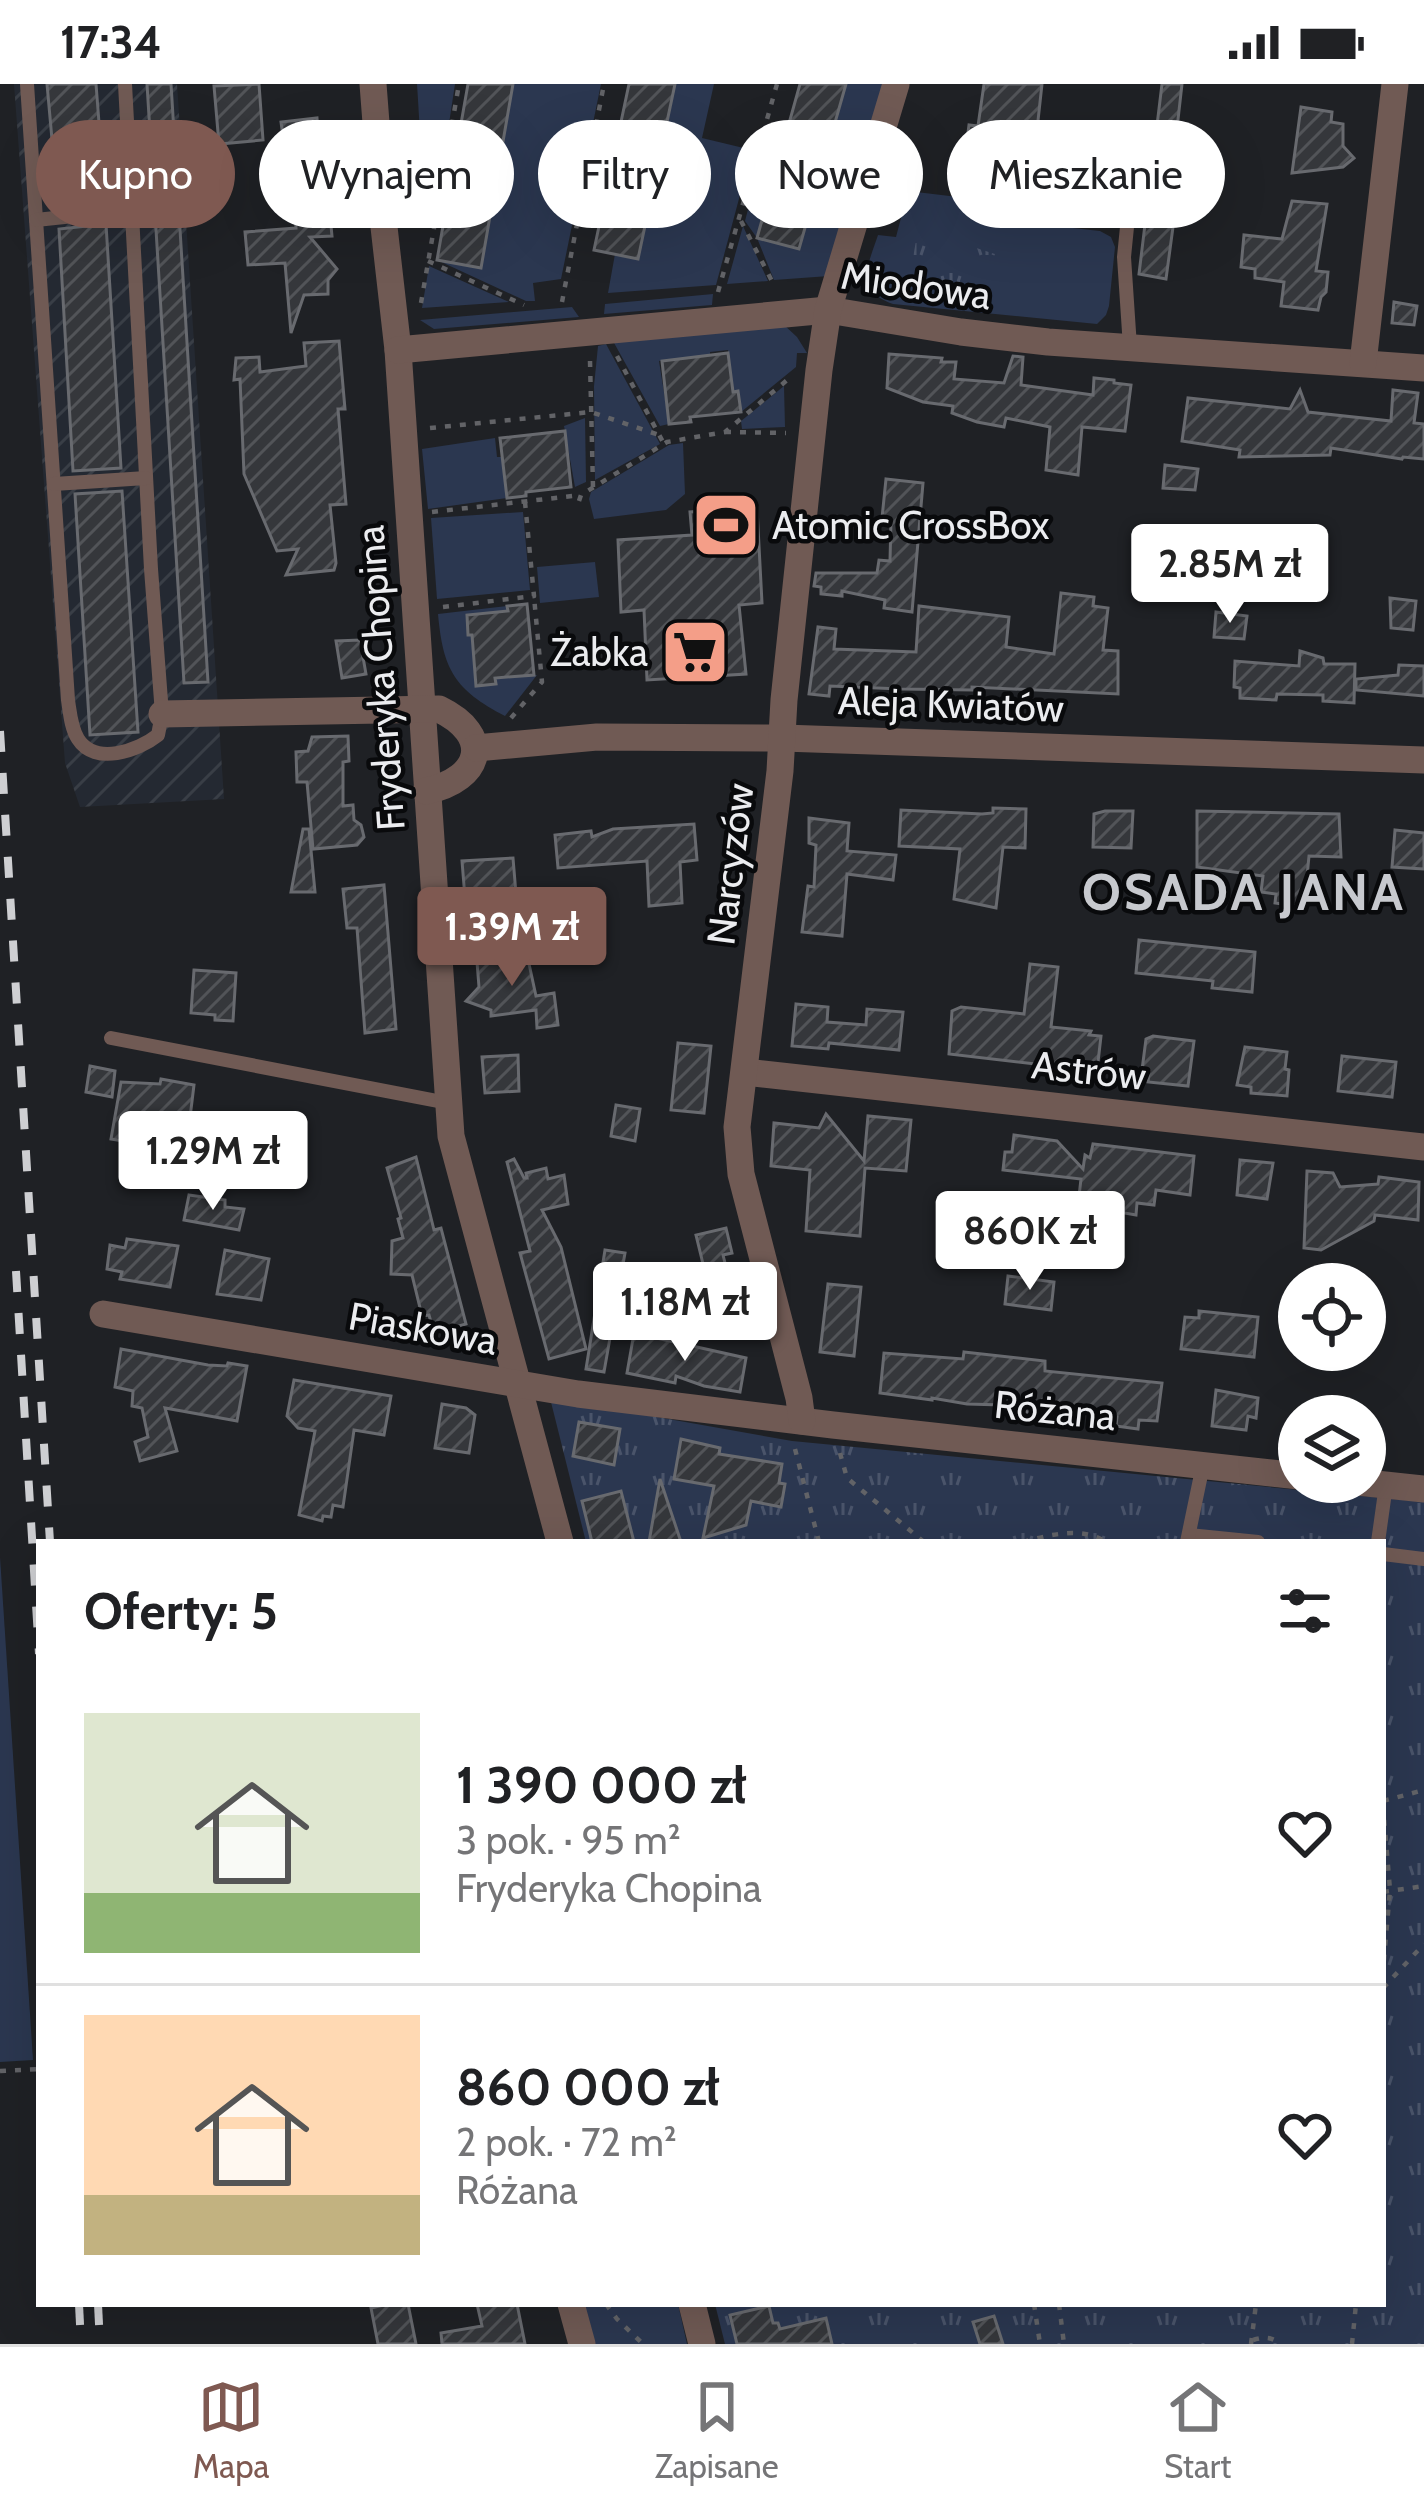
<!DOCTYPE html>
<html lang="pl">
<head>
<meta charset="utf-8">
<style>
	:root { --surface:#fff; --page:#f6f6f6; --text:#202124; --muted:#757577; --line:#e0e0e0; --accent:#7f5951 }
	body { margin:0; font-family:Cabin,sans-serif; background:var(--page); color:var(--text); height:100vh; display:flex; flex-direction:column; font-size:45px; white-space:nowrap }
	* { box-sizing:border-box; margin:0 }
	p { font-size:39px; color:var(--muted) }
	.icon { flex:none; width:66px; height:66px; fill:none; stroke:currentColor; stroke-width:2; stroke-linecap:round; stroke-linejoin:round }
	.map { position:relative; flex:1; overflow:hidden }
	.drawer { position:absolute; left:36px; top:1455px; width:1350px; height:768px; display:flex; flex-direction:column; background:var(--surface); border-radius:0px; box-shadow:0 12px 48px #0002 }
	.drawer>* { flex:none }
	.guide { position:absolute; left:36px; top:36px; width:1353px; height:108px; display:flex; gap:24px }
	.fabs { position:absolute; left:1278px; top:1179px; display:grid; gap:24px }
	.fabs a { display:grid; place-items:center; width:108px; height:108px; border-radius:50%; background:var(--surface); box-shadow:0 12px 48px #0002; font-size:60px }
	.price { position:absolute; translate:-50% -102px; padding:0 27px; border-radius:12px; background:#fff; color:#222; font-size:39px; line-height:78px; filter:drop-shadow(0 3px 6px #0008) }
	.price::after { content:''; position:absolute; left:50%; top:72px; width:36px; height:27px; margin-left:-18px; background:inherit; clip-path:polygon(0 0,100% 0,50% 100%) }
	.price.on { background:var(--accent); color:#fff }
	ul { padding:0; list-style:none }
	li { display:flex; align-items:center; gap:36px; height:300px; padding:0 48px }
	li+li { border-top:3px solid var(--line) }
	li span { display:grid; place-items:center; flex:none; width:336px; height:240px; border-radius:0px; color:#555 }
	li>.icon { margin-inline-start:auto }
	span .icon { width:144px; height:144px; fill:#fffc; stroke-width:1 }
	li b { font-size:51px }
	h2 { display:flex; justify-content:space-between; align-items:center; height:144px; padding:0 48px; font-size:51px }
	.tag { padding:0 42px; border-radius:54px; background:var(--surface); box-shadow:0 12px 48px #0002; font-size:42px; line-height:108px }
	.tag.on { background:var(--accent); color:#fff }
	.status { display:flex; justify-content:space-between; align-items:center; height:84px; padding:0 60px; background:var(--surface); direction:ltr }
	.status svg { height:33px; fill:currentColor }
	.menu { display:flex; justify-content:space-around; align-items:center; height:168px; border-top:3px solid var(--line); background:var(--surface); font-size:33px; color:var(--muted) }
	.menu a { display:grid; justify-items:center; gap:6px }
	.menu .on { color:var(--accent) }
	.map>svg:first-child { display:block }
</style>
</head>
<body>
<div class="status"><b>17:34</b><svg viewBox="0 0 49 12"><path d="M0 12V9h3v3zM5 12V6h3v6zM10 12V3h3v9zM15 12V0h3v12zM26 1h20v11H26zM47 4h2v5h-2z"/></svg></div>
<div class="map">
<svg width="1424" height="2260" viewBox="0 0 1424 2260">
	<defs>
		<pattern id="industrial-furrows" width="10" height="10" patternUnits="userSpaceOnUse" patternTransform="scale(3)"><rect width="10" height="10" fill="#242932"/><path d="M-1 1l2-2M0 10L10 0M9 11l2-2" fill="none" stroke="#393e46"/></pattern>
		<pattern id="park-tufts" width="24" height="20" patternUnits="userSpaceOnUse" patternTransform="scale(3)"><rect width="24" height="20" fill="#2b3750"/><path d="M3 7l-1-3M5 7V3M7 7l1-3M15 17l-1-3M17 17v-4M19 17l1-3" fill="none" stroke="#4a546a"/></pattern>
		<pattern id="building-hatch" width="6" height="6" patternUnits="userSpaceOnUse" patternTransform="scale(3)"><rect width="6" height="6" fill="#35373b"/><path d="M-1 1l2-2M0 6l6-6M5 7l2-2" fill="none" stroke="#525458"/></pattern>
	</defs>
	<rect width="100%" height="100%" fill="#1f2125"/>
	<path fill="url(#industrial-furrows)" d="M14,0H177L224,715L80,723L65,679Z"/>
	<g fill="#2b3750">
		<path d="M417,0H455L447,53L420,49Z"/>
		<path d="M513,0H601L561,195L533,199L535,217H526L437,176L481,183Z"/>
		<path d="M675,0H714L702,54L752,66L716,201L608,209L615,170Z"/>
		<path d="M846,0H885L829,192L774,196L757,154L745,137L755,98L771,102L757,154L799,165Z"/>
		<path d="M420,54L444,57L432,142L415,141L421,81Z"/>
		<path d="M1020,94L1059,99L1055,142L1100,147L1111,153L1115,163L1109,222L1106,231L1097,240L893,220C854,206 868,181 878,151L896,153L908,107L1016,120Z"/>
		<path d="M743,142L768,197L727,200Z"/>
		<path d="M429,182L509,218L422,224Z"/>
		<path d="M713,210L712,221L604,230L605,220Z"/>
		<path d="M572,223L579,233L434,245L420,236Z"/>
		<path d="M783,240L797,253L807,269H797L796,283L741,328L738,308H733L728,266L710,268V275L704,272L659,277L669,340L660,342L613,257Z"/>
		<path d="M606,260L660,360L595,396L594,302L598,262Z"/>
		<path d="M784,302L785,343L742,345L741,337Z"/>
		<path d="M585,334L586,398L575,403L564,342Z"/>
		<path d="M495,354L497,373H502L507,414L428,425L422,365Z"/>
		<path d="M683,359L685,410L666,426L594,435L589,415L591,408L669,361Z"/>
		<path d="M523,428L530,506L437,515L431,434Z"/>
		<path d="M595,478L599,513L540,519L537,483Z"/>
		<path d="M507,522L508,527L467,532L468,550L475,552L472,554L477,601L495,600V594L537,591L505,632C455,606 443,586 438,530Z"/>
		<path d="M0,1473L33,1976L0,1978Z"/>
		<path d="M579,2220H678L687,2260H591Z"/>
	</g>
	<g fill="url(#park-tufts)">
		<path d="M918,145L1001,172L989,218L907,209Z"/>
		<path d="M550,1314L792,1357L1424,1418V2260H725L715,2220H1383V1458H586Z"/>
	</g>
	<g fill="url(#building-hatch)" stroke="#686a6f" stroke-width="3">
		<path d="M47,0H96L105,117L58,122Z"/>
		<path d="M147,0H171L208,598L184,599Z"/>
		<path d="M259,0L263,56L219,60L214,2Z"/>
		<path d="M468,0H513L481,184L437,176Z"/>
		<path d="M629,0H675L638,175L594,166Z"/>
		<path d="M800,0H846L799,165L757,154Z"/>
		<path d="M984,0H1042L1036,55L1025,53L1017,120L960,111L969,41L978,42Z"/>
		<path d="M1162,0H1182L1166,142L1173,143L1166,195L1139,190Z"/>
		<path d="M1301,23L1332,28L1331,38L1343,40V62L1354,74L1343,83L1292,89Z"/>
		<path d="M317,34L320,70L292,74L291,67H285L281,38Z"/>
		<path d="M328,111L332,152L310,153L337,185L328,196V210L304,211L291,249L285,179L248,181L245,148L296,144L294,114Z"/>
		<path d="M1292,117L1327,120L1316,187L1328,188L1326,208L1321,213L1318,226L1281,222L1284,198L1255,194V185L1241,183L1244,151L1282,155Z"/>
		<path d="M106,140L121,384L73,387L59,145Z"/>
		<path d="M1394,218L1417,222L1414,241L1392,239Z"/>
		<path d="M339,257L345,325H338L346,420L330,421L336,479L334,486L286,491L298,465L277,467L244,390L240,295L234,296L236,274L259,273L260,288L306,282L304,259Z"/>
		<path d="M728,269L733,308L738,307L741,328L690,333L691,338L669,340L662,277Z"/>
		<path d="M889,270L942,274L941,278H956L954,295L1004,299L1013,272L1023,273L1021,301L1093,311L1094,294L1114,296V299L1131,301L1125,347L1082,343L1078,391L1046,386L1050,343L1006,334L1004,343L977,338L952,329L953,322L923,318L887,304Z"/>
		<path d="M1300,306L1308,328L1391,337L1393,306L1418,309L1414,339L1424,340V375L1403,373L1402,375L1331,364L1330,371L1239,373L1240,366L1182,357L1188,314L1290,325Z"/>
		<path d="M565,347L571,403L526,408V412L507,414L500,354Z"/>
		<path d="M1165,381L1198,385L1195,406L1163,404Z"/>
		<path d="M886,395L923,399L912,528L884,524L885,516L842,507V512L821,510V503L814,502L816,489H877L879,476L890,477L891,436L882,434Z"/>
		<path d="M122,407L138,648L90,651L75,410Z"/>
		<path d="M757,424L762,519L739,521L746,590L647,596L644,526L621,528L618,456L692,451L690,428Z"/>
		<path d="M1061,509L1094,513L1093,522L1108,524L1103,566L1118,567V610L972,603V606L901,605L830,602L829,612L809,610L818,543L836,545L834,565L916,568L919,522L1009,533L1006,563L1054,570Z"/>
		<path d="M1390,514L1416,517L1413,546L1391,544Z"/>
		<path d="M527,520L534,591L495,594L496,600L476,602L472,551H468L467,531L508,527L507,522Z"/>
		<path d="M1216,528L1247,532L1244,555L1214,553Z"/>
		<path d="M360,556L366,590L342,594L336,557Z"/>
		<path d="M1300,567L1323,574L1324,580H1355L1354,619L1323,617V611L1277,610L1276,616L1240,614V604L1234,603L1235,577L1299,582Z"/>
		<path d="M1399,581L1424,582V612L1356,606V595L1398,591Z"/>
		<path d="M348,652L349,677L343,678V722L353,721L354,736L361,741L364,753L357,761L313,765L307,698H297L296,668L308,667L312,653Z"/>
		<path d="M993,724L1026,725L1025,764L1003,763L996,824L954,815L960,765L899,762L901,726L982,730L993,729Z"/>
		<path d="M1105,727H1133L1131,764L1093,763L1094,730Z"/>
		<path d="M1197,727L1339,730L1341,773L1309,772L1304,823L1275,819L1276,810L1261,808L1263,792L1197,783Z"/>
		<path d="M809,734L849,739L847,767L896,771L893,796L847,790L842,852L802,848L808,802L814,803L816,761L809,759Z"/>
		<path d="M694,740L697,776L680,778L682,819L649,822L647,777L558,784L555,751L591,747L592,753L613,745Z"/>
		<path d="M303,745H309L315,808H291Z"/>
		<path d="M1395,746L1424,749V785L1392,783Z"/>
		<path d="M513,774L516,810L465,814L462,777Z"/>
		<path d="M384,801L396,945L365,949L357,844H347L343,805Z"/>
		<path d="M1139,856L1255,868L1252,908L1212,904L1213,897L1136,889Z"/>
		<path d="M526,866L536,912L554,909L558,941L537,944L536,926L491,932V926L466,917L479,903L477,878H491L501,871Z"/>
		<path d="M1030,880L1058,883L1051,943L1091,947L1089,951L1101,952L1097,987L949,970L952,927L961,923L1024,930Z"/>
		<path d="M194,886L236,889L233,937L215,936V931L191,929Z"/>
		<path d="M796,920L828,923L827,938L866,941L867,925L903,928L899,966L829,959L828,965L792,962Z"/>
		<path d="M1153,952L1194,957L1188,1002L1148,998L1149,987L1142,986L1146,955Z"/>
		<path d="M678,959L711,962L704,1029L671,1026Z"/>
		<path d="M1245,963L1287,968L1285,985L1289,986L1287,1012L1251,1009V1003L1237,1001Z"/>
		<path d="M518,971L519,1007L485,1009L482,973Z"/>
		<path d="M1342,972L1396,978L1392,1013L1338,1007Z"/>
		<path d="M90,982L115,987L112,1013L86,1008Z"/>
		<path d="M161,995L194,1001L187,1058L136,1051L135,1059L111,1055L121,998L160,1000Z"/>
		<path d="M616,1021L640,1025L635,1057L611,1052Z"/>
		<path d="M826,1030L864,1077L868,1032L911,1036L906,1087L865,1084L860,1152L806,1147L810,1086L771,1082L774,1039L819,1044Z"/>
		<path d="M1014,1051L1057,1057L1083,1085L1085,1071L1090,1074L1093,1060L1194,1072L1190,1111L1156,1106L1154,1121L1137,1119L1136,1131L1078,1121L1081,1095L1003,1086L1005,1068H1012Z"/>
		<path d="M416,1073L434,1146L441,1144L466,1240L434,1249L429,1231L422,1232L412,1191L391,1190L392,1157L403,1154L398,1135L401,1134L387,1084Z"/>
		<path d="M514,1075L524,1094H527L526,1089L546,1084L548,1095L564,1091L568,1120L542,1126L561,1163L586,1265L549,1275L520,1169L530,1167L507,1078Z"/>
		<path d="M1240,1076L1273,1079L1267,1115L1237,1111Z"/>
		<path d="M1307,1087L1333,1089L1340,1103L1378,1100L1379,1093L1419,1098L1418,1136L1375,1131L1374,1137L1321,1166L1304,1164Z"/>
		<path d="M189,1111L225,1116V1123L244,1125L239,1146L184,1136Z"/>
		<path d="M726,1144L732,1169L723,1171L725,1179L704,1184L696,1151Z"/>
		<path d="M127,1155L178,1162L170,1203L120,1195L122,1188L107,1185L110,1161L125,1164Z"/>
		<path d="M225,1166L269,1175L261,1216L217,1210Z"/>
		<path d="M605,1166L625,1169L604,1288L586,1285Z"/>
		<path d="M1008,1192L1054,1198L1051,1226L1005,1220Z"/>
		<path d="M828,1200L861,1203L854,1272L820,1268Z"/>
		<path d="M1199,1227L1258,1233L1254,1273L1181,1265L1185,1233L1199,1234Z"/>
		<path d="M634,1249L746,1274L740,1308L704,1302L676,1292L675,1299L627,1289Z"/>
		<path d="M121,1265L208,1281L227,1282L228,1279L247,1282L237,1337L165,1324L177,1367L140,1377L135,1358L148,1353L142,1324L132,1322L133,1307L115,1303Z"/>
		<path d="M964,1268L1045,1277V1287L1162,1299L1157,1337L1139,1336L1138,1345L1116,1342L1117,1333L1063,1326L1062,1332L1002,1325V1321L967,1320L932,1314V1316L880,1309L884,1269L963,1275Z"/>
		<path d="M294,1296L391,1312L384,1351L354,1346L343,1423L333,1421L331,1433L323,1432L322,1437L299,1431L315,1347L298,1344L287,1332Z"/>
		<path d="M1216,1306L1258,1314L1256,1334L1248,1332L1246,1346L1212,1342Z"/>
		<path d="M442,1320L466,1324L475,1331L469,1369L435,1364Z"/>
		<path d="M579,1338L620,1345L614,1381L573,1372Z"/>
		<path d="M681,1355L720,1364L719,1370L782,1380L779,1399L785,1400L781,1423L751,1417L746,1441L703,1454L714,1402L674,1395Z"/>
		<path d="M660,1395L681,1458H649Z"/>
		<path d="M621,1407L634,1458H592L582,1417Z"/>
		<path d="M388,2220H408L416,2260H378L371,2224Z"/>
		<path d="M477,2220H517L525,2260H442L441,2249L482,2242Z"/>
		<path d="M769,2222L773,2239H778L780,2245L826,2234L832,2260H737L730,2231Z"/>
		<path d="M994,2232L1003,2260H980L973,2238Z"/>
	</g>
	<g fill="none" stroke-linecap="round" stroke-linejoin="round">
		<g stroke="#626367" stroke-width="4.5" stroke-dasharray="6 9" stroke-linecap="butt">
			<path d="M741,137L774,201"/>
			<path d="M428,177L524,221"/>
			<path d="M718,208L777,0"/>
			<path d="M562,218L604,0"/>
			<path d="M421,219L459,0"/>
			<path d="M617,272L664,360"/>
			<path d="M590,277L593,403"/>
			<path d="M430,344L591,328L659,351"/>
			<path d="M725,348L786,349"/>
			<path d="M579,417L581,411L667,358L725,348L792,292"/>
			<path d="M432,428L581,411"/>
			<path d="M443,523L534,512L525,418"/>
			<path d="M511,634L542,598L534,513"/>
			<path d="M795,1365L819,1458"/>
			<path d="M840,1369L847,1394L924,1458"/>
			<path d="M1023,1458C1049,1451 1082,1442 1106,1458"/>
			<path d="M1383,1717L1424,1706"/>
			<path d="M1383,1721L1390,1806L1383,1887"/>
			<path d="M1383,1808L1424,1802"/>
			<path d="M1383,1904L1424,1860"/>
			<path d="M0,1987L39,1985"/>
			<path d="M606,2220L617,2235L643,2260"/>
			<path d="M1034,2220L1040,2260"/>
			<path d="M1059,2220L1064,2260"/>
			<path d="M1253,2256C1264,2253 1271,2252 1280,2260"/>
			<path d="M1251,2260L1256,2220"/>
			<path d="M1352,2260L1356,2220"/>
		</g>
		<g stroke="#705a54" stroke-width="14">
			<path d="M27,0L68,616C70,629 71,644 78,655C95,682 138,667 158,651L162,630L151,485L125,0"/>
			<path d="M1128,133L1124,173L1130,263"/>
			<path d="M36,136L131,126"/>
			<path d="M54,400L146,394"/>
			<path d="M111,954L448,1019"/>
			<path d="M1189,1451L1258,1458"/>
			<path d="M1187,1458L1203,1381"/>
			<path d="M1378,1458L1386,1401"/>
			<path d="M1383,1470L1424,1475"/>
		</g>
		<g stroke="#705a54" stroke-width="27">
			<path d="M373,0L384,143L398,266L451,1052L560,1458"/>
			<path d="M398,266L828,226L961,248L1048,258L1424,284"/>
			<path d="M1363,279L1395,0"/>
			<path d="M162,630L439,625C493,651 483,695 426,707"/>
			<path d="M476,664L597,653L783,654L1424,676"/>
			<path d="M745,988L1424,1063"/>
			<path d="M103,1230L578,1310L833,1341L1299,1392"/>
			<path d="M802,1337L799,1314L741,1090L737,1043L780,687L784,616L819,286L828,226L896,0"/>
			<path d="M1357,1398L1424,1405"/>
			<path d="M571,2220L582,2260"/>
			<path d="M692,2220L702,2260"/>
		</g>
		<g stroke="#cecfd2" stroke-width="8" stroke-dasharray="21 21" stroke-linecap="butt">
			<path d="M0,647L50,1458"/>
			<path d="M16,1187L39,1570"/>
			<path d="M79,2220L81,2260"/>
			<path d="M98,2220L100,2260"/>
		</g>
	</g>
	<defs>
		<symbol id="stadium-square" viewBox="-11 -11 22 22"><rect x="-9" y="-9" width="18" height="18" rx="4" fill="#f49e88" stroke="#090a0c"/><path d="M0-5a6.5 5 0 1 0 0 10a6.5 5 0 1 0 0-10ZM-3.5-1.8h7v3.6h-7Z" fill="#111"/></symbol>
		<symbol id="supermarket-square" viewBox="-11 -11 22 22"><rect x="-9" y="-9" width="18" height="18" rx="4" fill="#f49e88" stroke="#090a0c"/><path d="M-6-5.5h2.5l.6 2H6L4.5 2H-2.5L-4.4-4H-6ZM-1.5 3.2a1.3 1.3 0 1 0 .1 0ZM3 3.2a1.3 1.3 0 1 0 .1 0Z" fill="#111"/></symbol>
	</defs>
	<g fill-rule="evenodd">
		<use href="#stadium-square" x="688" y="403" width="76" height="76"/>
		<use href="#supermarket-square" x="657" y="530" width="76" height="76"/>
	</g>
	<g text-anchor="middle" stroke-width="9" stroke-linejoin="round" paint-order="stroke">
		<g font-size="39" fill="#ebecef" stroke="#090a0c">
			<text transform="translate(916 201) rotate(8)" y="14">Miodowa</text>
			<text transform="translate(380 594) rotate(-94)" y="14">Fryderyka Chopina</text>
			<text transform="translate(951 620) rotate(2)" y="14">Aleja Kwiatów</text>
			<text transform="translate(730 780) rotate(-83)" y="14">Narcyzów</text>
			<text transform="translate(1089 986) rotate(6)" y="14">Astrów</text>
			<text transform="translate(423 1244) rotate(10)" y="14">Piaskowa</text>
			<text transform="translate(1055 1326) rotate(6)" y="14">Różana</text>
		</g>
		<g font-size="39" fill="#ebecef" stroke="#090a0c" text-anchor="start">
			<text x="772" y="455">Atomic CrossBox</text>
			<text x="648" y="582" text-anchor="end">Żabka</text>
		</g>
		<g font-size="51" font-weight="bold" letter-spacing="3" fill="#c7c9ce" stroke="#090a0c">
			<text x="1244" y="826">OSADA JANA</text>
		</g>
	</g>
</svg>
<div class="fabs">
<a><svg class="icon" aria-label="locate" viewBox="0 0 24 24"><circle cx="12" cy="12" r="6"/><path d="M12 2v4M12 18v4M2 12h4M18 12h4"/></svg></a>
<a><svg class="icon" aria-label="layers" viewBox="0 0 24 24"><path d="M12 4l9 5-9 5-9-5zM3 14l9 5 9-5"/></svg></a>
</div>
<b class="price" style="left:1230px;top:542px">2.85M zł</b>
<b class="price on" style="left:512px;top:905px">1.39M zł</b>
<b class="price" style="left:213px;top:1129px">1.29M zł</b>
<b class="price" style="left:1030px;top:1209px">860K zł</b>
<b class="price" style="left:685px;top:1280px">1.18M zł</b>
<div class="guide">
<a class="tag on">Kupno</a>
<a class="tag">Wynajem</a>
<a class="tag">Filtry</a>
<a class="tag">Nowe</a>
<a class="tag">Mieszkanie</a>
</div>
<section class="drawer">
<h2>Oferty: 5<svg class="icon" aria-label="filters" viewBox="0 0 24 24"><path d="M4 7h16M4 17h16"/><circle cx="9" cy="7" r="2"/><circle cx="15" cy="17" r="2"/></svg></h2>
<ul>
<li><span style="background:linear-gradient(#dfe7d0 75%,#8fb573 0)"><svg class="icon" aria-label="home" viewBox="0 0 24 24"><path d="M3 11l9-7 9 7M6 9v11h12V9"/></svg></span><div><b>1 390 000 zł</b><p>3 pok. · 95 m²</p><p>Fryderyka Chopina</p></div><svg class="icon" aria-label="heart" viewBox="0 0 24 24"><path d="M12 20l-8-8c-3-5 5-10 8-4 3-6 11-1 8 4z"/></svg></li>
<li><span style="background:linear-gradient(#ffd9b3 75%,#c2b280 0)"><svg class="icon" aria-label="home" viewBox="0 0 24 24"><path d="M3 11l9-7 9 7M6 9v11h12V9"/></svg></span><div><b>860 000 zł</b><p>2 pok. · 72 m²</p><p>Różana</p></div><svg class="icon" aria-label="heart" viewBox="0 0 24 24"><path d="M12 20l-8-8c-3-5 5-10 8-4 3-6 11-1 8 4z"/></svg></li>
</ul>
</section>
</div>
<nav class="menu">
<a class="on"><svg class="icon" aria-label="map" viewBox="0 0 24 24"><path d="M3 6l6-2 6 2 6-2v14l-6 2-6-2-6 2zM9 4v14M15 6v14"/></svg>Mapa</a>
<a><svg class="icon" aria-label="saved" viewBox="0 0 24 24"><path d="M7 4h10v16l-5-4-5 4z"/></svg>Zapisane</a>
<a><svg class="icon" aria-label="home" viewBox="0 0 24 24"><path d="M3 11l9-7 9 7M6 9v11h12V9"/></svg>Start</a>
</nav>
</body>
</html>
